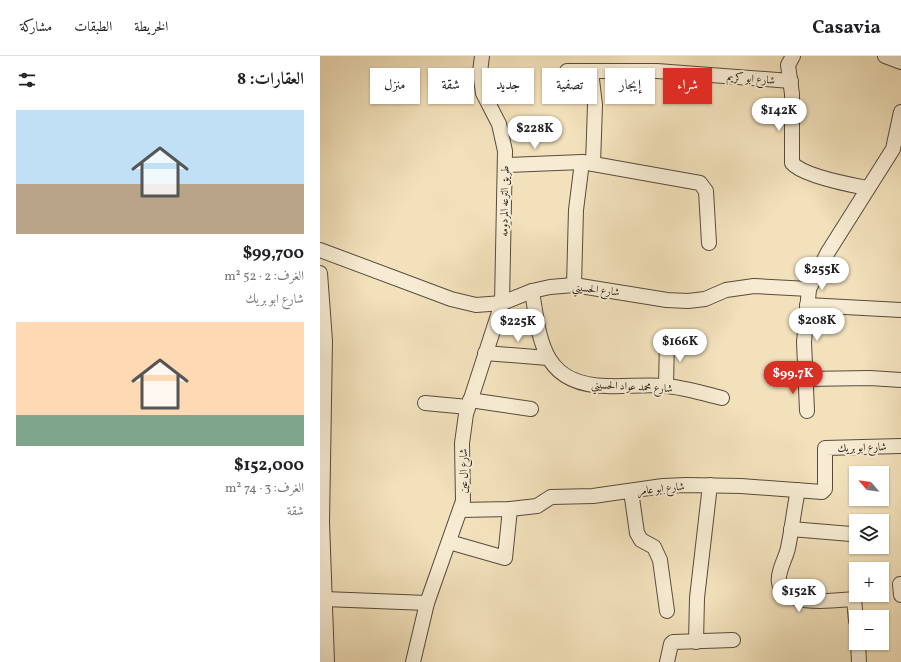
<!DOCTYPE html>
<html lang="ar">
<head>
<meta charset="utf-8">
<style>
	:root { --surface:#fff; --page:#f6f6f6; --text:#202124; --muted:#757577; --line:#e0e0e0; --accent:#d93025 }
	body { margin:0; font-family:Vollkorn,Amiri,serif; background:var(--page); color:var(--text); direction:rtl; height:100vh; display:flex; flex-direction:column; font-size:15px; white-space:nowrap }
	* { box-sizing:border-box; margin:0 }
	p { font-size:13px; color:var(--muted) }
	.icon { flex:none; width:22px; height:22px; fill:none; stroke:currentColor; stroke-width:2; stroke-linecap:round; stroke-linejoin:round }
	.map { position:relative; flex:1; overflow:hidden; direction:ltr }
	.sheet { display:flex; flex-direction:column; background:var(--surface); width:320px }
	.sheet>* { flex:none }
	.banner { position:absolute; left:12px; top:12px; width:380px; height:36px; direction:rtl; display:flex; gap:8px }
	.needle { width:26px; rotate:298deg }
	.buttons { position:absolute; left:529px; top:410px; display:grid; gap:8px }
	.buttons a { display:grid; place-items:center; width:40px; height:40px; border-radius:0px; background:var(--surface); box-shadow:0 1px 3px #0004; font-size:20px }
	.price { position:absolute; translate:-50% -34px; padding:0 9px; border-radius:14px; background:#fff; color:#222; font-size:13px; line-height:26px; filter:drop-shadow(0 1px 2px #0008) }
	.price::after { content:''; position:absolute; left:50%; top:24px; width:12px; height:9px; margin-left:-6px; background:inherit; clip-path:polygon(0 0,100% 0,50% 100%) }
	.price.current { background:var(--accent); color:#fff }
	ul { padding:0; list-style:none }
	li { display:grid; align-content:center; gap:8px; height:212px; padding:0 16px }
	li span { display:grid; place-items:center; height:124px; border-radius:0px; color:#555 }
	li>.icon { margin-inline-start:auto }
	span .icon { width:72px; height:72px; fill:#fffc; stroke-width:1 }
	li b { font-size:17px }
	h2 { display:flex; justify-content:space-between; align-items:center; height:48px; padding:0 16px; font-size:17px }
	.tag { padding:0 14px; border-radius:0px; background:var(--surface); box-shadow:0 1px 3px #0004; font-size:14px; line-height:36px }
	.tag.current { background:var(--accent); color:#fff }
	header { display:flex; align-items:center; gap:24px; box-sizing:border-box; height:56px; padding:0 20px; background:var(--surface); border-bottom:1px solid var(--line) }
	header strong { font-size:19px }
	nav { display:flex; gap:22px; margin-inline-start:auto; font-size:14px }
	main { display:flex; flex:1; min-height:0 }
	.map>svg:first-child { display:block }
</style>
</head>
<body>
<header>
<strong>Casavia</strong>
<nav><a>الخريطة</a><a>الطبقات</a><a>مشاركة</a></nav>
</header>
<main>
<div class="map">
<svg width="581" height="606" viewBox="0 0 581 606">
	<rect width="100%" height="100%" fill="#f2e1bb"/>
	<filter id="stains"><feTurbulence type="fractalNoise" baseFrequency=".005" numOctaves="4"/><feColorMatrix values="0 0 0 0 .2 0 0 0 0 .09 0 0 0 0 .02 0 0 0 .5 -.17"/></filter>
	<radialGradient id="worn" r=".72"><stop offset=".6" stop-color="#630" stop-opacity="0"/><stop offset="1" stop-color="#630" stop-opacity=".3"/></radialGradient>
	<g fill="none" stroke-linecap="round" stroke-linejoin="round">
		<defs>
			<g id="minor">
				<path d="M473,0L468,9L472,38V107C483,120 531,129 547,132"/>
				<path d="M565,0L581,6"/>
				<path d="M247,15H337L471,25"/>
				<path d="M271,15L275,49L273,108"/>
				<path d="M185,109L262,106L380,127L386,135L389,187"/>
				<path d="M0,194L131,243L156,249L182,247L212,235L230,231L254,229L347,244L368,245L385,243L406,234L434,230L489,233"/>
				<path d="M0,217L5,285L2,466L7,606"/>
				<path d="M254,229L256,154L262,106"/>
				<path d="M212,235C220,287 223,329 287,330C306,331 326,328 345,330C364,331 384,338 402,342"/>
				<path d="M487,249L581,254"/>
				<path d="M165,297L228,302"/>
				<path d="M485,323L550,322L581,324"/>
				<path d="M346,330L347,283"/>
				<path d="M150,344L211,353"/>
				<path d="M105,347L148,351"/>
				<path d="M487,355L484,286L489,233L508,196L573,93L581,56"/>
				<path d="M478,434C474,453 472,473 468,492C466,502 457,516 459,527C465,552 516,544 534,543L536,565"/>
				<path d="M311,435L317,477L321,484L334,491L340,504L347,555"/>
				<path d="M140,454L190,453L217,450L231,441L273,440L343,430L366,429L421,430L502,436L505,433V392L581,390"/>
				<path d="M471,473L531,478"/>
				<path d="M129,486L185,502L190,453"/>
				<path d="M580,528L581,539"/>
				<path d="M4,543L107,547"/>
				<path d="M376,586L377,542L390,429"/>
				<path d="M538,587L539,606"/>
				<path d="M93,606L107,547L143,445L142,387L146,358L182,247L185,95L179,68L163,37L160,16L162,0"/>
				<path d="M347,606L351,588L353,586L413,584"/>
			</g>
		</defs>
		<use href="#minor" stroke="#574c3c" stroke-width="16"/>
		<use href="#minor" stroke="#f7ecd3" stroke-width="14"/>
	</g>
	<g text-anchor="middle" stroke-width="4" stroke-linejoin="round" paint-order="stroke">
		<g font-size="11" fill="#231a12" stroke="#f7ecd3">
			<text transform="translate(431 22) rotate(5)" y="4">شارع ابو كريم</text>
			<text transform="translate(184 145) rotate(-89)" y="4">طريق الترعه المردومه</text>
			<text transform="translate(276 233) rotate(7)" y="4">شارع الحسيني</text>
			<text transform="translate(312 330) rotate(3)" y="4">شارع محمد عواد الحسيني</text>
			<text transform="translate(542 391) rotate(-2)" y="4">شارع ابو بريك</text>
			<text transform="translate(143 415) rotate(-90)" y="4">شارع ال عين</text>
			<text transform="translate(341 432) rotate(-6)" y="4">شارع ابو عامر</text>
		</g>
	</g>
	<rect width="100%" height="100%" filter="url(#stains)"/>
	<rect width="100%" height="100%" fill="url(#worn)"/>
</svg>
<div class="buttons">
<a><svg class="needle" viewBox="-14 -14 28 28"><path d="M0-13l5 13h-10z" fill="#e53935"/><path d="M0 13l5-13h-10z" fill="#757577"/></svg></a>
<a><svg class="icon" aria-label="layers" viewBox="0 0 24 24"><path d="M12 4l9 5-9 5-9-5zM3 14l9 5 9-5"/></svg></a>
<a>+</a>
<a>−</a>
</div>
<b class="price" style="left:459px;top:76px">$142K</b>
<b class="price" style="left:215px;top:94px">$228K</b>
<b class="price" style="left:502px;top:235px">$255K</b>
<b class="price" style="left:497px;top:286px">$208K</b>
<b class="price" style="left:198px;top:287px">$225K</b>
<b class="price" style="left:360px;top:307px">$166K</b>
<b class="price current" style="left:473px;top:339px">$99.7K</b>
<b class="price" style="left:479px;top:557px">$152K</b>
<div class="banner">
<a class="tag current">شراء</a>
<a class="tag">إيجار</a>
<a class="tag">تصفية</a>
<a class="tag">جديد</a>
<a class="tag">شقة</a>
<a class="tag">منزل</a>
</div>
</div>
<section class="sheet">
<h2>العقارات: 8<svg class="icon" aria-label="filters" viewBox="0 0 24 24"><path d="M4 7h16M4 17h16"/><circle cx="9" cy="7" r="2"/><circle cx="15" cy="17" r="2"/></svg></h2>
<ul>
<li><span style="background:linear-gradient(#bfe0f5 60%,#b9a48a 0)"><svg class="icon" aria-label="home" viewBox="0 0 24 24"><path d="M3 11l9-7 9 7M6 9v11h12V9"/></svg></span><div><b>$99,700</b><p>الغرف: 2 · 52 m²</p><p>شارع ابو بريك</p></div></li>
<li><span style="background:linear-gradient(#ffd9b3 75%,#7fa58c 0)"><svg class="icon" aria-label="home" viewBox="0 0 24 24"><path d="M3 11l9-7 9 7M6 9v11h12V9"/></svg></span><div><b>$152,000</b><p>الغرف: 3 · 74 m²</p><p>شقة</p></div></li>
</ul>
</section>
</main>
</body>
</html>
